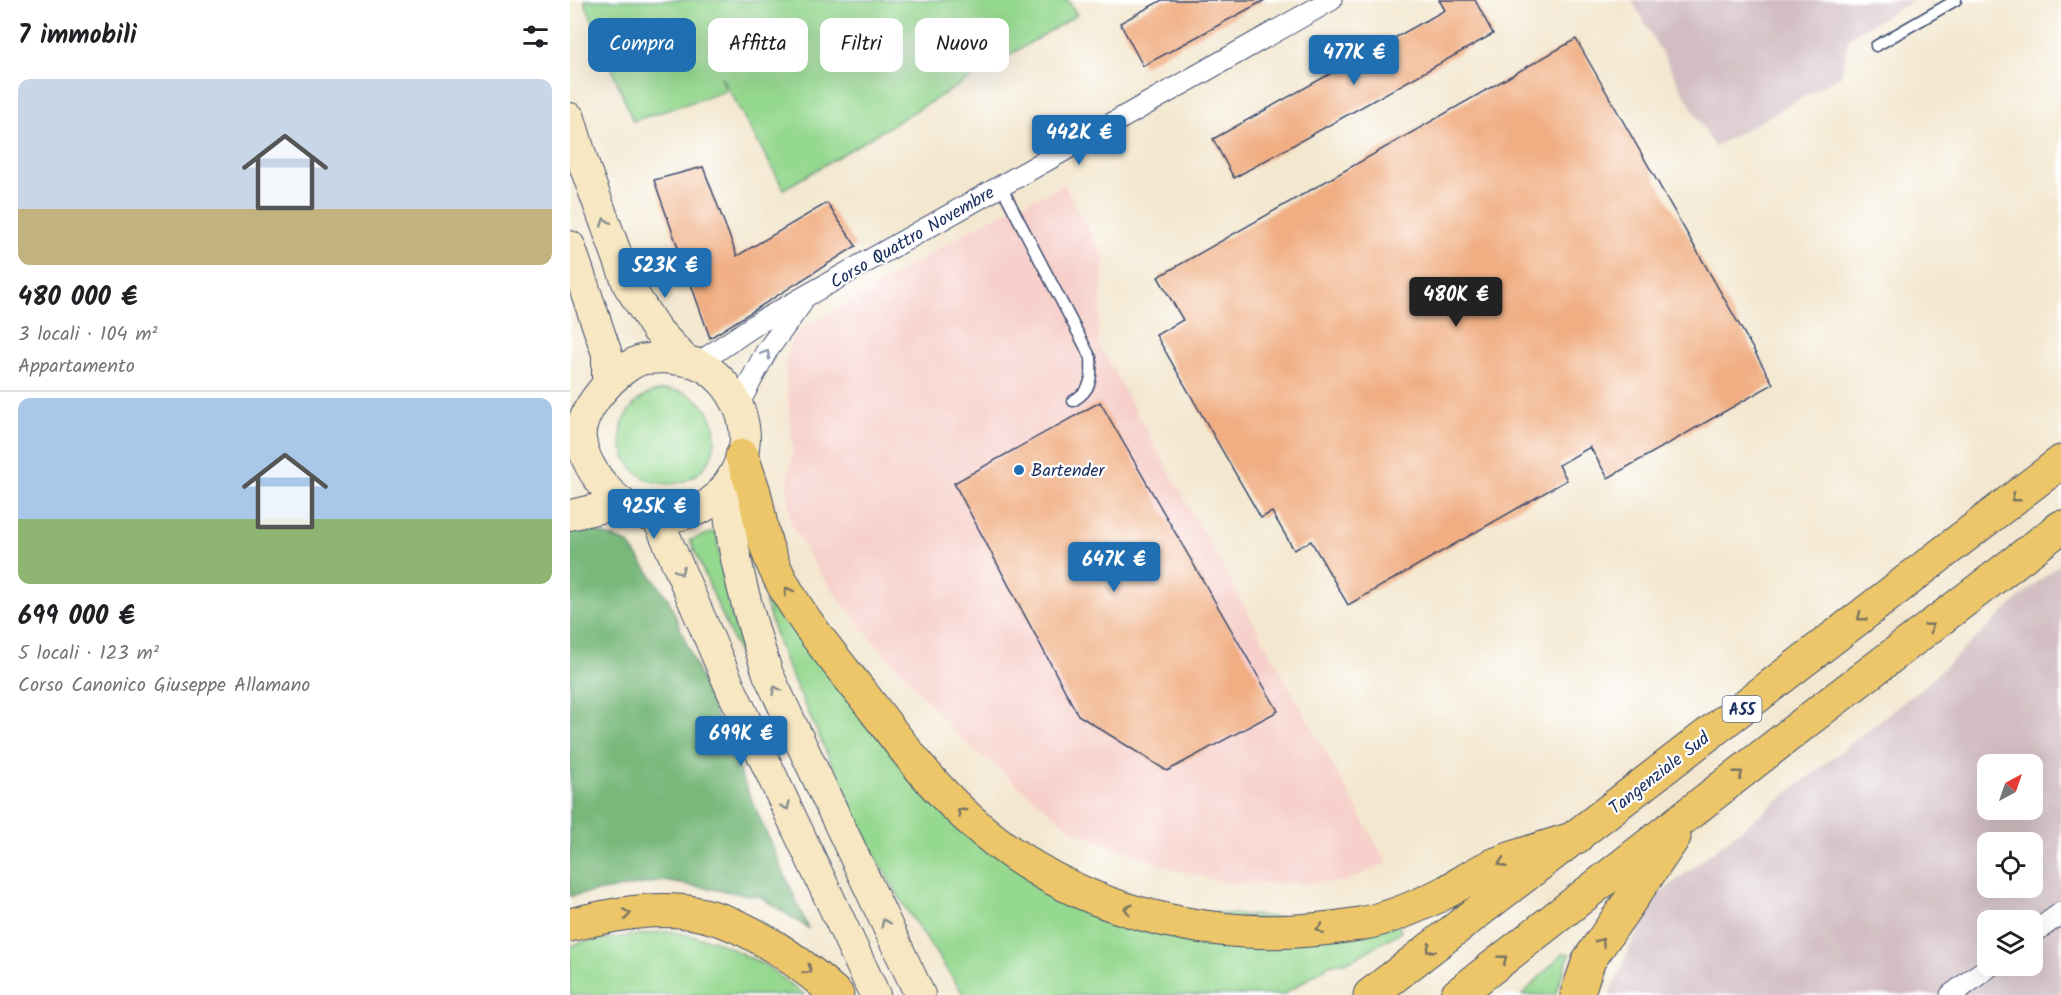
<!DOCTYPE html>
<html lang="it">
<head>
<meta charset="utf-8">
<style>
	:root { --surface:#fff; --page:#f2f2f2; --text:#202124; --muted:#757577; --line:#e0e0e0; --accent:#1f6fb2 }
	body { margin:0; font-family:Kalam,sans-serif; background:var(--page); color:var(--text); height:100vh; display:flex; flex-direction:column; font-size:22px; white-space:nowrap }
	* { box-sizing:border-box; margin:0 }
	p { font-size:20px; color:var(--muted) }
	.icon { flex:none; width:33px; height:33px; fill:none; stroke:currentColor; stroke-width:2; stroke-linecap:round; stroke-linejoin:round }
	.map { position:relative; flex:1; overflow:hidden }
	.side { display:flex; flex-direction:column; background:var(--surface); width:570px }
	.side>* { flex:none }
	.hud { position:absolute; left:18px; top:18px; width:570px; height:54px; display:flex; gap:12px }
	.needle { width:39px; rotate:40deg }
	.tools { position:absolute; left:1407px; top:754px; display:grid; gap:12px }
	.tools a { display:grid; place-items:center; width:66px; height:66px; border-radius:12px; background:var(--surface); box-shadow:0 6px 24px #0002; font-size:30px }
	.price { position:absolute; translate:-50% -51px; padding:0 14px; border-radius:6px; background:var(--accent); color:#fff; font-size:20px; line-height:39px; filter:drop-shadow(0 2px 3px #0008) }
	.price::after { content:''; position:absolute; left:50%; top:36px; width:18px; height:14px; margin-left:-9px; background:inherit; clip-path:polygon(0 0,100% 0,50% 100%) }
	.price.on { background:#222; color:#fff }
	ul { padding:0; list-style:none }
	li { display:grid; align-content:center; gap:12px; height:318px; padding:0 18px }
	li+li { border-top:2px solid var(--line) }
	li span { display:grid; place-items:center; height:186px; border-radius:12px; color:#555 }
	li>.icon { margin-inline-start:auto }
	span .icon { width:108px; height:108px; fill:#fffc; stroke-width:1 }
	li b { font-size:26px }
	h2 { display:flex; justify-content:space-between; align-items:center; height:72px; padding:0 18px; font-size:26px }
	.chip { padding:0 21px; border-radius:12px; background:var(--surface); box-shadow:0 6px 24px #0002; font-size:21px; line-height:54px }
	.chip.on { background:var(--accent); color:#fff }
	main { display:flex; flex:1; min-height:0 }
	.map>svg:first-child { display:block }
</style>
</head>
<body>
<main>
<section class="side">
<h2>7 immobili<svg class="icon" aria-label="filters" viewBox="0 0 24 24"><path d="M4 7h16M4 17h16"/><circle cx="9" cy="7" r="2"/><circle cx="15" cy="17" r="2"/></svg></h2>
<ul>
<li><span style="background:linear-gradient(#c9d6e8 70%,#c2b280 0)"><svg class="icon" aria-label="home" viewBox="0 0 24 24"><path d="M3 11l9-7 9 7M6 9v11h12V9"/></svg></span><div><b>480 000 €</b><p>3 locali · 104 m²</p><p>Appartamento</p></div></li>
<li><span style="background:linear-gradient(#a9c7e8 65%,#8fb573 0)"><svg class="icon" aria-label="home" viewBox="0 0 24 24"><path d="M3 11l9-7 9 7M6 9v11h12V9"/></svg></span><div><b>699 000 €</b><p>5 locali · 123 m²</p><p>Corso Canonico Giuseppe Allamano</p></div></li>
</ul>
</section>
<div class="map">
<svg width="1491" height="995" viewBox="0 0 1491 995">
	<rect width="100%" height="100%" fill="#fff"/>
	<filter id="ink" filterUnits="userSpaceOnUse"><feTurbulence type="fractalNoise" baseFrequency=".0167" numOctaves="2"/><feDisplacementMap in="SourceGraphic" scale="12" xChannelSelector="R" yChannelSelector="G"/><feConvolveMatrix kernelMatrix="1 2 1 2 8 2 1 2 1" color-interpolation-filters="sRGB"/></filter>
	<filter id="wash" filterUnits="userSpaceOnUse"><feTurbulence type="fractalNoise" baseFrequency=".008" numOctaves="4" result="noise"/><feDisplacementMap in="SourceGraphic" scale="24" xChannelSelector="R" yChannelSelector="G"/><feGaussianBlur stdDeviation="1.35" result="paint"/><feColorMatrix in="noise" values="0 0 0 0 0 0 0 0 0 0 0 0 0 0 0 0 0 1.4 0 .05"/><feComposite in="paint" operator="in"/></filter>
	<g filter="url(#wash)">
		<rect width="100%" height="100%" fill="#f3e7cf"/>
		<path fill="#f7d0cb" d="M494,185L534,257L528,343L817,863L773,882L664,884L605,870L505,832L394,741L338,680L288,624L248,570L221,524L217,487L223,451L215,364L225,334L414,222Z"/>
		<g fill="#d2bec2" fill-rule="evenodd">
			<path d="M1062,0H1344L1279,37L1271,76L1144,147Z"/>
			<path d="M1491,563V995H1039L1065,936L1088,895L1354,686L1458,590ZM1418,765H1462V810H1418ZM1418,843H1462V888H1418ZM1418,921H1462V966H1418Z"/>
		</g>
		<g fill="#95d88f" stroke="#588476" stroke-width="1.5">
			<path d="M14,0H498L507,15L214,189L151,76L156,91L63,121Z"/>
			<circle cx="98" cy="437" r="47"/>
			<path d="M146,531C150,557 153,584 160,609C171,656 194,700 212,744L211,752L120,540Z"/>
			<path d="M205,600L317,745L507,904L829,925L831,932L782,960L759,965L713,995H394L337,910L300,848L213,657L195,602Z"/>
			<path d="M98,931L146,941L195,965L235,995H0V947L11,942Z"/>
			<path d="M993,953L1000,954L985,995H952Z"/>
		</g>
		<path fill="#78b87a" stroke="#4a746c" stroke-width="1.5" d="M12,527L58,543L99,600L158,746L238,928L191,897L93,881L0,896V533Z"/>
		<g id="blocks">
			<g fill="#f0ae82">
				<path d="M592,0H695L573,66L550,23Z"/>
				<path d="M869,0H905L923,34L664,178L643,139L875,10Z"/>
				<path d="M1006,39L1203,384L1038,478L1020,447L989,465L997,480L778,605L741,541L724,550L702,512L691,518L586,335L613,320L588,277Z"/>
				<path d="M133,167L167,256L257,203L286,246L140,338L84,180Z"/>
				<path d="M530,402L708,711L597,771L508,715L384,483Z"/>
			</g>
		</g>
	</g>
	<g filter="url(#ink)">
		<use href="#blocks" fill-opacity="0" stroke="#3b4b6f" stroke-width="1.5"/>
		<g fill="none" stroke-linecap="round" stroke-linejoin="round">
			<defs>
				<g id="service">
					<path d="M1306,46L1386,0"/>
					<path d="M431,186L521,358C522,378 522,390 503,401"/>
				</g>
				<g id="minor">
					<path d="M127,364L188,323L761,0"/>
					<path d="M168,405L196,352L231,304"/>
					<path d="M1462,934L1491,913"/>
					<path d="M1381,995L1420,966"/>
				</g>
				<g id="secondary">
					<path d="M0,118L15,168L58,285L86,329L115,360"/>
					<path d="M0,246L37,354V383"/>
					<path d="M94,358C105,359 115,360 125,363C155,374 175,408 175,439C174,461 158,489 141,502C128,513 107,517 90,517C54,517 15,473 11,439C7,412 47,368 71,360C78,358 87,359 94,358Z"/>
					<path d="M157,485C159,549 178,613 198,674L350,995"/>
					<path d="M0,515L52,503"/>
					<path d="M87,517L161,689L305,995"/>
				</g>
				<g id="motorway">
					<path d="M172,456C176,468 180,480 184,492C189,511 191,532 198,551C216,603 260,653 294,696C326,738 357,781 397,817C503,915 649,948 789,924C819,919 849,906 876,892C890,884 904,874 919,867C947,855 978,847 1007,837"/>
					<path d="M0,925C39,915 84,906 124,913C177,922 228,960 267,995"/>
					<path d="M800,995L1491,462"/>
					<path d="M887,995L1251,710L1491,527"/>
					<path d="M1007,995L1019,960L1104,837"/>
				</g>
			</defs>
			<use href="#service" stroke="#3b4b6f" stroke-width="13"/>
			<use href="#minor" stroke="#3b4b6f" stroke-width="23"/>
			<use href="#secondary" stroke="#3b4b6f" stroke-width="32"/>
			<use href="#motorway" stroke="#3b4b6f" stroke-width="35"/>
			<use href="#service" stroke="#fff" stroke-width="10"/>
			<use href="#minor" stroke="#fff" stroke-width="21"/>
			<use href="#secondary" stroke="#f7e8c3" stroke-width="30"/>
			<use href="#motorway" stroke="#ecc669" stroke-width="33"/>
		</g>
		<defs><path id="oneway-chevron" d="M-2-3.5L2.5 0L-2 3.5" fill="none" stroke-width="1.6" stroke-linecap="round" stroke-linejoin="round" transform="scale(1.5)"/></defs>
		<g stroke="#898c90">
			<use href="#oneway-chevron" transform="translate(35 222) rotate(-110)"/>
			<use href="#oneway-chevron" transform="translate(110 571) rotate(67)"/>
			<use href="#oneway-chevron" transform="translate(206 690) rotate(-115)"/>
			<use href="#oneway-chevron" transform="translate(216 806) rotate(65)"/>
			<use href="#oneway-chevron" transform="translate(315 923) rotate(-115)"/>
		</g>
		<use stroke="#8d97ae" href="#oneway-chevron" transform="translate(196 354) rotate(-60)"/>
		<g stroke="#797363">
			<use href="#oneway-chevron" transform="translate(1445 498) rotate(142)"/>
			<use href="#oneway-chevron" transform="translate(218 591) rotate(-119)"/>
			<use href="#oneway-chevron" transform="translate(1291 617) rotate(142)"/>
			<use href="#oneway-chevron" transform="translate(1360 627) rotate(-37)"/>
			<use href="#oneway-chevron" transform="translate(1169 774) rotate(-38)"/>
			<use href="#oneway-chevron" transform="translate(391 812) rotate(-136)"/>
			<use href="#oneway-chevron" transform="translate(932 863) rotate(161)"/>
			<use href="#oneway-chevron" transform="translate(558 909) rotate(-163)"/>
			<use href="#oneway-chevron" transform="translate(57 914) rotate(-8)"/>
			<use href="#oneway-chevron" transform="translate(750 929) rotate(172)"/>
			<use href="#oneway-chevron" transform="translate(1031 942) rotate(-55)"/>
			<use href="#oneway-chevron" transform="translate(860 949) rotate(142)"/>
			<use href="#oneway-chevron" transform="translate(933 959) rotate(-38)"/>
			<use href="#oneway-chevron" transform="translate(238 970) rotate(37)"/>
		</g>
	</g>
	<circle fill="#1f6fb2" stroke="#fff" stroke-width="2" cx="449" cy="470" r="6"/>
	<g text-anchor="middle" stroke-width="4.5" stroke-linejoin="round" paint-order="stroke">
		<rect fill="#fff" stroke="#5f6d8e" stroke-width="1.5" x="1152.5" y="696" width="39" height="26" rx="4.5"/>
		<g font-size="16" font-weight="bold" fill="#1b2f5e">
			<text x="1172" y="715">A55</text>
		</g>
		<g font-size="18" fill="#1b2f5e" stroke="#fff">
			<text transform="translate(342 237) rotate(-30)" y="6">Corso Quattro Novembre</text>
			<text transform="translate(1089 773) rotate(-38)" y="6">Tangenziale Sud</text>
		</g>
		<g font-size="18" fill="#1b2f5e" stroke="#fff" text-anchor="start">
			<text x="461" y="476">Bartender</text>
		</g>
	</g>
</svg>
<div class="tools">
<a><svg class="needle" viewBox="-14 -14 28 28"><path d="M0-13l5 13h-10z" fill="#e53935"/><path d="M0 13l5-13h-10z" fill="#757577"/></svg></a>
<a><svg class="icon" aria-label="locate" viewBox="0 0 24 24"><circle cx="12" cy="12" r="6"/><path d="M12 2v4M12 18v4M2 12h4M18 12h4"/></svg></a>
<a><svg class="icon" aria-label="layers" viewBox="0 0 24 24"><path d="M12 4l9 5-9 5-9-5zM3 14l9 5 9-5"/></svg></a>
</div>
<b class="price" style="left:784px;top:86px">477K €</b>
<b class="price" style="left:509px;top:166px">442K €</b>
<b class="price" style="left:95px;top:299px">523K €</b>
<b class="price on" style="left:886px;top:328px">480K €</b>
<b class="price" style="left:84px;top:540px">925K €</b>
<b class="price" style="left:544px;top:593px">647K €</b>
<b class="price" style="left:171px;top:767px">699K €</b>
<div class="hud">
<a class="chip on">Compra</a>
<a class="chip">Affitta</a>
<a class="chip">Filtri</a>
<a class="chip">Nuovo</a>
</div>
</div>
</main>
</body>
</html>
